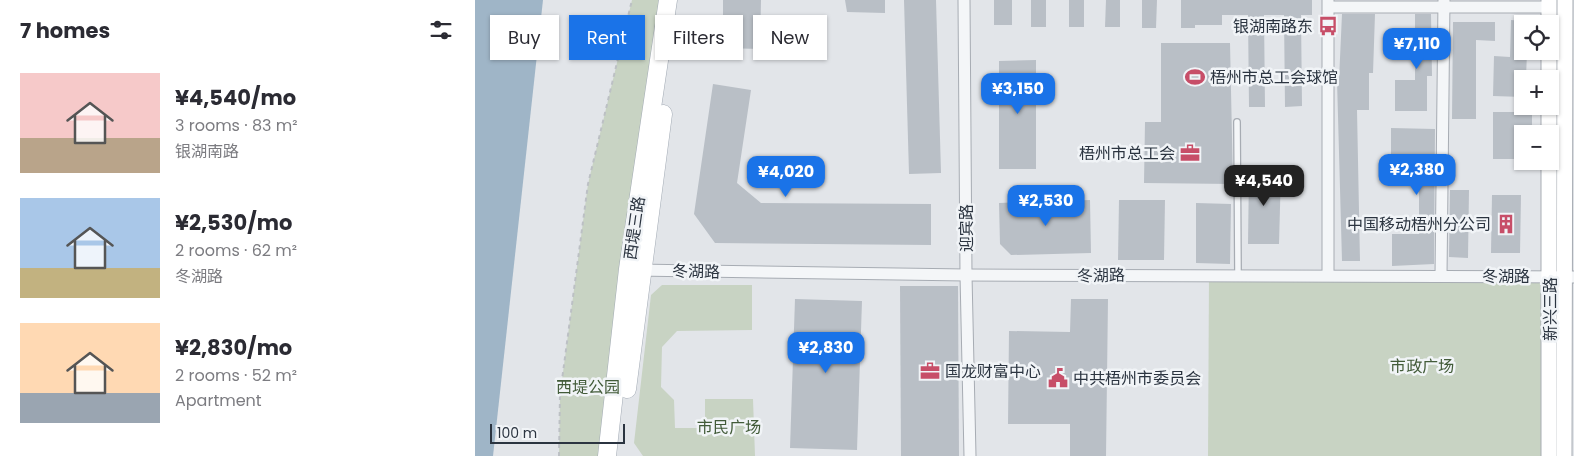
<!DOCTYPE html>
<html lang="en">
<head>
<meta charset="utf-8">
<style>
	:root { --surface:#fff; --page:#f7f7f7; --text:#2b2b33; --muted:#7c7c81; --accent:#1a73e8 }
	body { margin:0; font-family:Poppins,"Noto Sans SC",sans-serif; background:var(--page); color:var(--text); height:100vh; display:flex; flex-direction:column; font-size:19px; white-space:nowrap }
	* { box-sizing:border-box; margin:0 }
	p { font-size:16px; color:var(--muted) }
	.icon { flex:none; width:28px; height:28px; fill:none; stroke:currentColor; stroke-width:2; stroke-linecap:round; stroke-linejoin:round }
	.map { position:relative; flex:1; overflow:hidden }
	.side { display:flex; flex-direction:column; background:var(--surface); width:475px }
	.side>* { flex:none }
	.hud { position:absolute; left:15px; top:15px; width:475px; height:45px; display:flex; gap:10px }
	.buttons { position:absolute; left:1039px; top:15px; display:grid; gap:10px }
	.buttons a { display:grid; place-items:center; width:45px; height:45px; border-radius:0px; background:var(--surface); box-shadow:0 1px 4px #0004; font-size:25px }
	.scale { position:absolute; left:15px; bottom:12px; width:135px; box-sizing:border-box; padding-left:5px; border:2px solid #2b3440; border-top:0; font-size:14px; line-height:18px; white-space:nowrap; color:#2b3440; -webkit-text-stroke:4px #f1f4f7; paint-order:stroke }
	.price { position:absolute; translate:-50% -42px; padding:0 11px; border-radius:10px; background:var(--accent); color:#fff; font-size:16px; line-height:32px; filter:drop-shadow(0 1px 2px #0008) }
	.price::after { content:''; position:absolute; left:50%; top:30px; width:15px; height:11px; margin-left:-8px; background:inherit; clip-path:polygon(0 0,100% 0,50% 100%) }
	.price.on { background:#222; color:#fff }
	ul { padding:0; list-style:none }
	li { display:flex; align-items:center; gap:15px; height:125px; padding:0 20px }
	li span { display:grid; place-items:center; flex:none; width:140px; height:100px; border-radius:0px; color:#555 }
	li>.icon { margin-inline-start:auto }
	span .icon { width:60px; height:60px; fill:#fffc; stroke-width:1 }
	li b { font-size:21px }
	h2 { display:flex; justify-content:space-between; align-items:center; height:60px; padding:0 20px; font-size:21px }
	.chip { padding:0 18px; border-radius:0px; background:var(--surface); box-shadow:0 1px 4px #0004; font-size:18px; line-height:45px }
	.chip.on { background:var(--accent); color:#fff }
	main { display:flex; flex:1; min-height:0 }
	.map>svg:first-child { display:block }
</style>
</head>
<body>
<main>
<section class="side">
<h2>7 homes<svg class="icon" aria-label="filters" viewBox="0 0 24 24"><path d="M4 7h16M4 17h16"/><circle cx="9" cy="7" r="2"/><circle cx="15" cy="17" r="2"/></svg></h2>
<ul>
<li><span style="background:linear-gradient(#f6c9c9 65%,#b9a48a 0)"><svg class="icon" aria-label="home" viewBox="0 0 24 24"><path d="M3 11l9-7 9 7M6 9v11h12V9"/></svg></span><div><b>¥4,540/mo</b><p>3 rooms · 83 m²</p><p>银湖南路</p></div></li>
<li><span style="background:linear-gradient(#a9c7e8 70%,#c2b280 0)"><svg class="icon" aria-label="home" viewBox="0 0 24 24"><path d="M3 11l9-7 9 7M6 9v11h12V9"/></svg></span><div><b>¥2,530/mo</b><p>2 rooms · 62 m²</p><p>冬湖路</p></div></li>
<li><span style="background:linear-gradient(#ffd9b3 70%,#9aa5b1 0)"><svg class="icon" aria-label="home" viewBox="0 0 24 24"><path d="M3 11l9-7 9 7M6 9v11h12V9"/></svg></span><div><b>¥2,830/mo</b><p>2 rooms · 52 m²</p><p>Apartment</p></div></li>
</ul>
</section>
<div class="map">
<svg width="1099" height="456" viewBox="0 0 1099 456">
	<rect width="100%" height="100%" fill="#e2e5e9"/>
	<g fill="#c8d3c3">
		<path d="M157,0H193L132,456H84L85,395L113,184Z"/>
		<path d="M734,275L1075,276L1074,456H733Z"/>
		<path d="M187,285H277V330L202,331L187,347L186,387L199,400L200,428H230V399H278L280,456H168L159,443L176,295Z"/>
	</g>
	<path fill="#9fb5c7" d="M0,0H68L18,456H0Z"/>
	<g fill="#b9bfc6">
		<path d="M248,0H286L285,49L248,48Z"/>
		<path d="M370,0H410V13L372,12Z"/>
		<path d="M429,0H461L466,173L434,174Z"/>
		<rect x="519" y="0" width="18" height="25"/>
		<rect x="556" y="0" width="15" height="27"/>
		<rect x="594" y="0" width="15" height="27"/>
		<path d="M631,0H645V27H630Z"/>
		<path d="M667,0H682L681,28H667Z"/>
		<path d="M706,0H837V15H826L827,106L810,107L809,15H789L790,107H774L773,15H747V25H720V28H706Z"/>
		<path d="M867,14H900L898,73H894V110H882L885,261H867L862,80H864Z"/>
		<path d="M940,14H956L957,76H952V111H920V80H940Z"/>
		<path d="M1036,20L1048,21V51H1052L1051,79H1048V97L1018,96L1019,56L1035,57Z"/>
		<path d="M978,22H1020V41L1001,40V119H977Z"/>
		<path d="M686,43H755L758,184L669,183L670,122H686Z"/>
		<path d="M561,60V169H524V61Z"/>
		<path d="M238,84L276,90L262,183L286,203L456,204V245L240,243L219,214Z"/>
		<path d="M1018,112H1057V134H1048V159H1018Z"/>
		<path d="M916,128L960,129L959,264L917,266V234H944V159L916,160Z"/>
		<path d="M774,171H806L804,244H773Z"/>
		<path d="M975,190H994L993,258L974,257Z"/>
		<path d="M1017,195H1046L1045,253H1016Z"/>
		<path d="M615,200L616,253L536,255L525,244L524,203Z"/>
		<path d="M644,200H690L689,260H643Z"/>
		<path d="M721,203L756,204L755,264L721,263Z"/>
		<path d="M425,286H483L484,456H426Z"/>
		<path d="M320,299L387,301L382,450L315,448Z"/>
		<path d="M596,299H633L631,456H595V424H533L534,331L595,332Z"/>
	</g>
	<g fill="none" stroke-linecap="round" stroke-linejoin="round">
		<defs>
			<path id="service" d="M762,122L763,275"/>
			<g id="minor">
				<path d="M489,0L491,275L495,456"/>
				<path d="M854,7H1074"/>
				<path d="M161,270L491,275L1099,277"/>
				<path d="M853,275V0"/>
				<path d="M966,276L969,0"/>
			</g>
			<g id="secondary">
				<path d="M1074,0V24"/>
				<path d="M1074,51V79"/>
				<path d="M1074,106V134"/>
				<path d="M1074,456V161"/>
				<path d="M1089,456L1090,0"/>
			</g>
			<g id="primary">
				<path d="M152,389L188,114"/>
				<path d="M132,456L153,269L193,0"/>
			</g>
		</defs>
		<use href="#service" stroke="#a7acb3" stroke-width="8"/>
		<use href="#minor" stroke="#a7acb3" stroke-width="13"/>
		<use href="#secondary" stroke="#a7acb3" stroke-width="17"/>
		<use href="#primary" stroke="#a2aab4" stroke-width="19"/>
		<path stroke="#bcc0c4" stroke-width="2" stroke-dasharray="4 4" stroke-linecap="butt" d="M84,456L85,395L113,184L157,0"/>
		<use href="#service" stroke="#f4f6f8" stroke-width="5.5"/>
		<use href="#minor" stroke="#f4f6f8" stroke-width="11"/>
		<use href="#secondary" stroke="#fff" stroke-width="15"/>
		<use href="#primary" stroke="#fff" stroke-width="18"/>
	</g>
	<defs>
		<symbol id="bus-bare" viewBox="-9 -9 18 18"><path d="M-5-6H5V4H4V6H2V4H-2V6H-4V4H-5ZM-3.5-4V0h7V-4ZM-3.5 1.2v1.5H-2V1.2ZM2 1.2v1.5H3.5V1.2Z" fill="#c74e68" stroke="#f1f4f7" stroke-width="2.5" paint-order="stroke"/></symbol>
		<symbol id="stadium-bare" viewBox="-9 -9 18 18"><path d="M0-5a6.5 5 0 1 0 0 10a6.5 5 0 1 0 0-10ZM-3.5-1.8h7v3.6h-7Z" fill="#c74e68" stroke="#f1f4f7" stroke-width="2.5" paint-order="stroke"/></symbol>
		<symbol id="office-bare" viewBox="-9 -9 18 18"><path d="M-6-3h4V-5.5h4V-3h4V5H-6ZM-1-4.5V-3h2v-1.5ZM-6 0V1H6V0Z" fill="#c74e68" stroke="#f1f4f7" stroke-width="2.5" paint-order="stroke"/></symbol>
		<symbol id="building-bare" viewBox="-9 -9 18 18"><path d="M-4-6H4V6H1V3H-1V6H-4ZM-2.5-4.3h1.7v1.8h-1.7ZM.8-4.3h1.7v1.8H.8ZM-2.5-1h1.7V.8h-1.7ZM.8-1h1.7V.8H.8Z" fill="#c74e68" stroke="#f1f4f7" stroke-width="2.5" paint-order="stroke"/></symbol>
		<symbol id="civic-bare" viewBox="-9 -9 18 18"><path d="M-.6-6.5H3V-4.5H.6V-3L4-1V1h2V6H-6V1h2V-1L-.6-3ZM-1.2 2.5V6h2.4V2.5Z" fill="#c74e68" stroke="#f1f4f7" stroke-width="2.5" paint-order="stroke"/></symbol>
	</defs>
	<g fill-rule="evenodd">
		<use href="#bus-bare" x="839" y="12" width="28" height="28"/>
		<use href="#stadium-bare" x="706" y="63" width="28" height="28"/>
		<use href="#office-bare" x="701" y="139" width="28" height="28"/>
		<use href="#building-bare" x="1017" y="210" width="28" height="28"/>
		<use href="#office-bare" x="441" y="357" width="28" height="28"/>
		<use href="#civic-bare" x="569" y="364" width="28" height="28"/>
	</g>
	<g text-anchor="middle" stroke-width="5" stroke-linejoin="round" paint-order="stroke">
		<g font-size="16" fill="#2b3440" stroke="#f1f4f7" text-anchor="end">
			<text x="838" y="32">银湖南路东</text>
			<text x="735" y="83" text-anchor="start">梧州市总工会球馆</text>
			<text x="700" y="159">梧州市总工会</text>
			<text x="1016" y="230">中国移动梧州分公司</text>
			<text x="470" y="377" text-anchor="start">国龙财富中心</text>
			<text x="598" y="384" text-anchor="start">中共梧州市委员会</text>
		</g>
		<g font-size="16" fill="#2b3440" stroke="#f1f4f7">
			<text transform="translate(159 228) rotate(-82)" y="6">西堤三路</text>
			<text transform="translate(491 228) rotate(-90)" y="6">迎宾路</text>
			<text transform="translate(221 271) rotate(1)" y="6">冬湖路</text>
			<text transform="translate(626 275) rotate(-1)" y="6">冬湖路</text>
			<text x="1031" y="282">冬湖路</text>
			<text transform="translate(1075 309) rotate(-90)" y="6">新兴三路</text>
		</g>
		<g font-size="16" fill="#425b39" stroke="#f1f4f7">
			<text x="947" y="372">市政广场</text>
			<text x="113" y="393">西堤公园</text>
			<text x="254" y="433">市民广场</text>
		</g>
	</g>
</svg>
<div class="buttons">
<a><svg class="icon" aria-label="locate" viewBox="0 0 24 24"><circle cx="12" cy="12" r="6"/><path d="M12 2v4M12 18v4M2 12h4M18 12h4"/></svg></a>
<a>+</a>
<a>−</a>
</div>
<div class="scale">100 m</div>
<b class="price" style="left:942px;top:70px">¥7,110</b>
<b class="price" style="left:543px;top:115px">¥3,150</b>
<b class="price" style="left:942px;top:196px">¥2,380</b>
<b class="price" style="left:311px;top:198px">¥4,020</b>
<b class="price on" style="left:789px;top:207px">¥4,540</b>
<b class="price" style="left:571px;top:227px">¥2,530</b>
<b class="price" style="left:351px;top:374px">¥2,830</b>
<div class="hud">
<a class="chip">Buy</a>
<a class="chip on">Rent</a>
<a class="chip">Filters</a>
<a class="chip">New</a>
</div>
</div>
</main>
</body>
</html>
